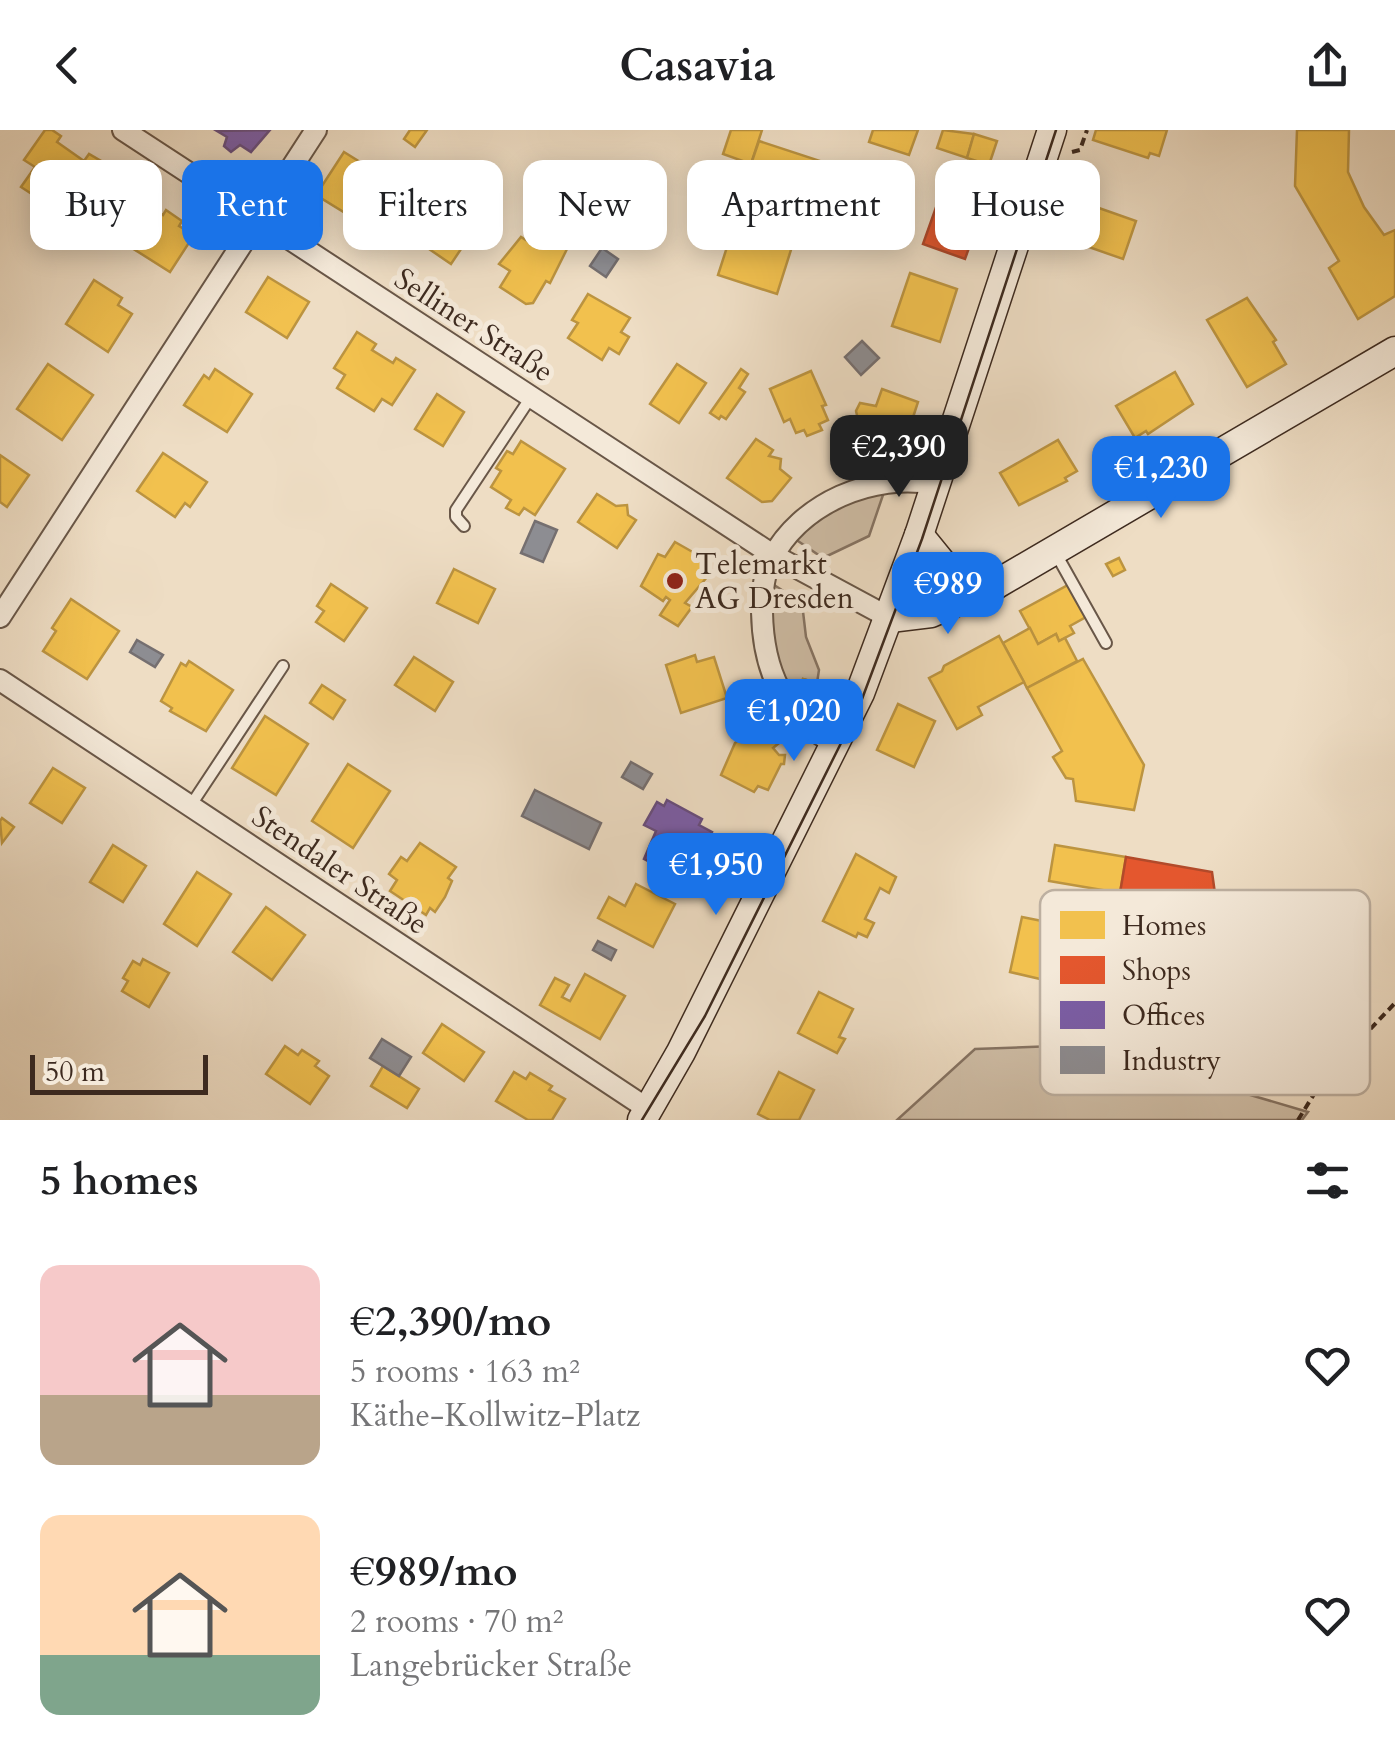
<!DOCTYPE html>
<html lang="en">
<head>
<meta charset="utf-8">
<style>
	:root { --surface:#fff; --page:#f6f6f6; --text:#202124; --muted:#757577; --accent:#1a73e8 }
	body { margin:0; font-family:Cardo,serif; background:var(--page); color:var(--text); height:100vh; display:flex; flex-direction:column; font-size:38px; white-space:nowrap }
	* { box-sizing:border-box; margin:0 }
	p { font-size:32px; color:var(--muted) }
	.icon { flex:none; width:55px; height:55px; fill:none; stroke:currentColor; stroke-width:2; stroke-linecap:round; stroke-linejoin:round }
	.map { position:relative; height:990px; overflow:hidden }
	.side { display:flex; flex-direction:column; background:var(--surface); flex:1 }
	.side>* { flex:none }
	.top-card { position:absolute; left:30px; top:30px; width:1335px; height:90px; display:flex; gap:20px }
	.scale { position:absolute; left:30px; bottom:25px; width:178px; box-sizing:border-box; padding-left:10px; border:5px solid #3d2a1f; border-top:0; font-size:28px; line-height:35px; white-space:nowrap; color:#3d2a1f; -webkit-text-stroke:8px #f4e9d9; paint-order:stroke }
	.price { position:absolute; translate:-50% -85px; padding:0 22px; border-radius:20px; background:var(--accent); color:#fff; font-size:32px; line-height:65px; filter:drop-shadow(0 2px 5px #0008) }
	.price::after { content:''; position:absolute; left:50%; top:60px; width:30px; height:22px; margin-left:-15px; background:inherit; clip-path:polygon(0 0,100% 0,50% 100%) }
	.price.current { background:#222; color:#fff }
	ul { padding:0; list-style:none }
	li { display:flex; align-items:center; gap:30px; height:250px; padding:0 40px }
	li span { display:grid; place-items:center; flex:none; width:280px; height:200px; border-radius:20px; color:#555 }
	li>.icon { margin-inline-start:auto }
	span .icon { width:120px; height:120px; fill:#fffc; stroke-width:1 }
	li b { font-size:42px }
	h2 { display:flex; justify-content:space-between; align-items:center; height:120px; padding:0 40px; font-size:42px }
	.chip { padding:0 35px; border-radius:20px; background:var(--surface); box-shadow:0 5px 25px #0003; font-size:35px; line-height:90px }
	.chip.current { background:var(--accent); color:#fff }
	header { display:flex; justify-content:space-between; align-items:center; height:130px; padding:0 40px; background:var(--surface); font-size:45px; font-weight:700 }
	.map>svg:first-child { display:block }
</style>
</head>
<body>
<header><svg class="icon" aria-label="back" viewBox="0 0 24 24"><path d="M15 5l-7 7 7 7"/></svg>Casavia<svg class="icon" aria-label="share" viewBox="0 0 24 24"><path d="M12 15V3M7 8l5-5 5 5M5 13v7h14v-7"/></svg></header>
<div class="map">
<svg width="1395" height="990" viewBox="0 0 1395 990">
	<rect width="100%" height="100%" fill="#eeddc4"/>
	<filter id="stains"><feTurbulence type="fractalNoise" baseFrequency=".002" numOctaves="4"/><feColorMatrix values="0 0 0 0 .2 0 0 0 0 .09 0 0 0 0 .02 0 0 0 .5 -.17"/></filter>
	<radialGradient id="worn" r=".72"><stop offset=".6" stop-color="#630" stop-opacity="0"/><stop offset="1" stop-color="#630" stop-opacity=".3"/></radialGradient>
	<g fill="#d0bfa8" stroke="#867464" stroke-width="2.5">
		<path d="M884,362L869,406L823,428L795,409L843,371Z"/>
		<path d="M771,453L802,473L806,507L819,540L817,553L803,549L796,570L769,516Z"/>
		<path d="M1081,915L1308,982L1302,990H897L975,919Z"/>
	</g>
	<g fill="#f2c14e" stroke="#bc9440" stroke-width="2.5">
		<path d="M45,0H52L61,6L57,12L84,31L89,24L101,31L78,65L52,48L38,68L21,57L35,37L24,30Z"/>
		<path d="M410,0H427L415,17L404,9Z"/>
		<path d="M731,0H762L751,34L723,24Z"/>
		<path d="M873,0H918L909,25L869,12Z"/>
		<path d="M943,0L974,4L967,28L937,18Z"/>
		<path d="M1096,0H1167L1159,26L1150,23L1148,28L1093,10Z"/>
		<path d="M1297,0H1349L1348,42L1364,77L1384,105L1395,100V166L1358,189L1329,138L1339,131L1295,56Z"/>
		<path d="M974,4L997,11L989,35L967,28Z"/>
		<path d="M759,11L878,50L857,113L809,98L822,57L751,34Z"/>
		<path d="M344,22L368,37L364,44L378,52L355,89L316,65Z"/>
		<path d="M434,71L475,98L451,134L410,106Z"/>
		<path d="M1079,71L1136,91L1123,129L1066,109Z"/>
		<path d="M148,76L163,85L166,80L182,91L179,96L194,105L170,142L132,118L143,100L136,95Z"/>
		<path d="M759,83L779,89L777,98L796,104L777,164L718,145L737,86L756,92Z"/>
		<path d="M542,103L567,119L550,153L546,151L533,173L526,174L500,157L510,141L499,134L521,107L534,115Z"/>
		<path d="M910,143L957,159L940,212L892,196Z"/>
		<path d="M268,147L309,172L287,208L246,182Z"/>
		<path d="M94,150L122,168L118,175L132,184L108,222L66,194Z"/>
		<path d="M588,164L630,188L621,202L629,207L619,224L609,218L602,230L568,208L578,193L572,190Z"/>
		<path d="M1247,168L1276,210L1273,212L1286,234L1247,257L1207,190Z"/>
		<path d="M357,202L376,214L372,220L393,233L396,228L415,240L392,275L382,269L374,281L337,258L345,245L334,238Z"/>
		<path d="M48,234L93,265L62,310L17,279Z"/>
		<path d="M677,234L706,253L679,293L650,274Z"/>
		<path d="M215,239L252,264L227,302L184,275L204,245L209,249Z"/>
		<path d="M741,239L748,244L739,258L745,262L726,289L721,286L719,289L710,283Z"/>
		<path d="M811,241L826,275L822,276L828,290L819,294L822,300L807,306L804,300L796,303L790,289L784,292L770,259Z"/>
		<path d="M1175,242L1193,274L1148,304L1146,301L1135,308L1116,276Z"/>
		<path d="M882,259L918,272L904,315L865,320L856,281L860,273L876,276Z"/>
		<path d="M437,264L464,282L443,316L415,299Z"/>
		<path d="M756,309L773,320L769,326L781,329L780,339L791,348L772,371L762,372L727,348Z"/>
		<path d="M1058,310L1077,341L1065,348L1067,351L1019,375L1000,343Z"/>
		<path d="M521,311L565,339L535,385L524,378L519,385L506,378L511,370L491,357L501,341L496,338L507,321L513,324Z"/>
		<path d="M163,323L207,352L190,377L185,373L175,387L137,361Z"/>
		<path d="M0,325L29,345L7,377L0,372Z"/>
		<path d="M597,364L616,376L627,375L628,385L636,390L617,418L578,392Z"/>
		<path d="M675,412L705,429L707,435L700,442L708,446L685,473L692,477L678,496L660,485L670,470L666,467L663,471L641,456L658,424L665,427Z"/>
		<path d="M1119,428L1125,440L1113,446L1106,434Z"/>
		<path d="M454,439L495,459L478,493L437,473Z"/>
		<path d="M331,454L367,478L344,511L316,492L324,481L317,476Z"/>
		<path d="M1068,455L1086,487L1070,496L1074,503L1059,511L1056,504L1038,514L1020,481Z"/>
		<path d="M71,469L119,501L87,549L43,521L56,501L52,498Z"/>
		<path d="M1030,498L1038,514L1056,504L1059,511L1065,508L1077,531L1027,558L1003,513Z"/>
		<path d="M999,506L1024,552L978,577L982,585L957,599L929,548L942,541L944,536Z"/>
		<path d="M695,525L697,532L714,527L727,568L681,583L666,535Z"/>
		<path d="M414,527L453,552L435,581L395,555Z"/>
		<path d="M1083,529L1144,635L1134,680L1076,671L1073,649L1066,648L1053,627L1062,621L1027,558Z"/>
		<path d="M189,531L233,560L206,601L170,581L172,578L161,571L181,533L186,536Z"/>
		<path d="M803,549L817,553L809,575L796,570Z"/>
		<path d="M322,555L345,570L333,589L310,573Z"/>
		<path d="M898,574L935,591L914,637L877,620Z"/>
		<path d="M265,586L308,614L276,665L232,638Z"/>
		<path d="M755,596L764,607L770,603L779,613L773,618L779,625H785L784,634H781L768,660L758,656L754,662L721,645L735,613Z"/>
		<path d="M348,634L390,661L353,718L312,691Z"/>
		<path d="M53,638L85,658L62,693L30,673Z"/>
		<path d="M2,688L14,697L2,713L0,691Z"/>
		<path d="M420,713L456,737L448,748L452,751L445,767L435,782L430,778L426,785L390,761L397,750L389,744L401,727L407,731Z"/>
		<path d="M113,715L146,736L123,772L90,752Z"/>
		<path d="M1055,715L1126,727L1120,763L1049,751Z"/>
		<path d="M856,724L896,747L889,763L880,758L865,789L874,793L867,807L858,803L856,807L823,791Z"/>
		<path d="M197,742L231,764L197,816L164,794Z"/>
		<path d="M636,754L675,774L653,817L598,788L609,767L625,776Z"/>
		<path d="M266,777L305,805L272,850L233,822Z"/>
		<path d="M1022,787L1052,793L1040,849L1010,842Z"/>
		<path d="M143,829L169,843L149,877L122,861L128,851L123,848L133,831L140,835Z"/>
		<path d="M585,844L625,866L600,909L540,875L555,848L569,855L562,867L570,871Z"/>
		<path d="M819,862L853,879L839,907L845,909L837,923L798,903Z"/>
		<path d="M442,894L484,922L464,951L423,923Z"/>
		<path d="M285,916L298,925L302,920L319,931L315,936L329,946L310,974L266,944Z"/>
		<path d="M383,936L419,959L407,978L371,956Z"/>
		<path d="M514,942L526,949L530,943L552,956L549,960L565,969L552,990H528L496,971Z"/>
		<path d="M779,942L814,960L799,990H770L758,984Z"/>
	</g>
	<g fill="#e4572e" stroke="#b24a2a" stroke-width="2.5">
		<path d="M940,66L982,81L965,129L923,114Z"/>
		<path d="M1126,727L1212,742L1217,778L1120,763Z"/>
	</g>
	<g fill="#7b5ea7" stroke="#684e7e" stroke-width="2.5">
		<path d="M270,0L251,22L240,15L231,22L224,16L227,7L217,1Z"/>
		<path d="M667,670L702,689L699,695L712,702L689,745L668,734L665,740L644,729L656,701L644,695L657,672L664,676Z"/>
	</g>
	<g fill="#8d8d92" stroke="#756f70" stroke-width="2.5">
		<path d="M602,118L618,129L606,147L590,136Z"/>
		<path d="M862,211L879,228L861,245L845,227Z"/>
		<path d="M535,391L557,400L543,432L521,423Z"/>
		<path d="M137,510L163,525L155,537L130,522Z"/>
		<path d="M631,632L652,644L643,659L622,647Z"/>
		<path d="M535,660L601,693L589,719L522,686Z"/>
		<path d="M598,811L616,820L611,830L593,820Z"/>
		<path d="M382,909L411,927L399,946L370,928Z"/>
	</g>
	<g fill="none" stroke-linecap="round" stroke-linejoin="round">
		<defs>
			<g id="service">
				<path d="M464,396L456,387V380L531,267"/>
				<path d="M1055,422L1106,513"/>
				<path d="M191,675L283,536"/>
			</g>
			<g id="minor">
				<path d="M123,0L773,425L890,488"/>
				<path d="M0,487L316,0"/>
				<path d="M0,550L648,979"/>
				<path d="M836,614C783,587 763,540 762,482C762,465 763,445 771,430C800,373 873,342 935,354"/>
			</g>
			<g id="secondary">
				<path d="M919,405L945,437L995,455"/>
				<path d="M890,488L931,483L995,455L1395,221"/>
				<path d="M642,990L681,922L860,563L919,405L1052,0"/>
			</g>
		</defs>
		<use href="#service" stroke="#695748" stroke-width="14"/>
		<use href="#minor" stroke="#695748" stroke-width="24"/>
		<use href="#secondary" stroke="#3d2a1f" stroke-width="31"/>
		<g stroke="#3d2a1f" stroke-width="4" stroke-dasharray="8 5" stroke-linecap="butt">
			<path d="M1072,22L1080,20L1087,0"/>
			<path d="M1298,990L1324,948L1395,873"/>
		</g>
		<use href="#service" stroke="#f4e9d9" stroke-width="10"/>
		<use href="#minor" stroke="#f4e9d9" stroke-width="20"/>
		<use href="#secondary" stroke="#f4e9d9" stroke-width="28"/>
		<path stroke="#3d2a1f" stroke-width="2.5" d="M642,990L705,886L859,577L922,409L1056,0"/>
	</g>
	<circle fill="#8f2418" stroke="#f4e9d9" stroke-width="4" cx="675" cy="451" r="10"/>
	<g text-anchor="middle" stroke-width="10" stroke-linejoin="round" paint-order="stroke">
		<g font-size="30" fill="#3d2a1f" stroke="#f4e9d9">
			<text transform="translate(474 195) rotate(33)" y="10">Selliner Straße</text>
			<text transform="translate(340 740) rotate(34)" y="10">Stendaler Straße</text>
		</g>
		<g font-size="30" fill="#3d2a1f" stroke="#f4e9d9" text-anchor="start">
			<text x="695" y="444">Telemarkt<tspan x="695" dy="34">AG Dresden</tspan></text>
		</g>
	</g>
	<rect x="1040" y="760" width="330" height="205" rx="15" fill="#f4e9d9" stroke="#bdb0a1" stroke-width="2.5"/>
	<rect x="1060" y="781" width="45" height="28" fill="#f2c14e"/>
	<rect x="1060" y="826" width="45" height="28" fill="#e4572e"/>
	<rect x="1060" y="871" width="45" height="28" fill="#7b5ea7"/>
	<rect x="1060" y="916" width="45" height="28" fill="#8d8d92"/>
	<g font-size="28" fill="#3d2a1f">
		<text x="1122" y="805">Homes</text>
		<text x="1122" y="850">Shops</text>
		<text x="1122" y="895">Offices</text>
		<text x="1122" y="940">Industry</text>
	</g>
	<rect width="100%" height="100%" filter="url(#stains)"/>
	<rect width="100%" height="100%" fill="url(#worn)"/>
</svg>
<div class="scale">50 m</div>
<b class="price current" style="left:899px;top:370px">€2,390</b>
<b class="price" style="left:1161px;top:391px">€1,230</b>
<b class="price" style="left:948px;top:507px">€989</b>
<b class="price" style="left:794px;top:634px">€1,020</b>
<b class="price" style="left:716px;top:788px">€1,950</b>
<div class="top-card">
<a class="chip">Buy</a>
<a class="chip current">Rent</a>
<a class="chip">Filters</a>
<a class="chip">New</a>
<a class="chip">Apartment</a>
<a class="chip">House</a>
</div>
</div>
<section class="side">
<h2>5 homes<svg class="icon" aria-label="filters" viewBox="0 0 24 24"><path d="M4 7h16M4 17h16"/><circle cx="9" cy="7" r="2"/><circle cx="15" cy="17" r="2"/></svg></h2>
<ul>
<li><span style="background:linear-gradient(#f6c9c9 65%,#b9a48a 0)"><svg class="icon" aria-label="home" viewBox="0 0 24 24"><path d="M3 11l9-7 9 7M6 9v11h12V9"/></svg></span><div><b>€2,390/mo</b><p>5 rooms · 163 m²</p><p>Käthe-Kollwitz-Platz</p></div><svg class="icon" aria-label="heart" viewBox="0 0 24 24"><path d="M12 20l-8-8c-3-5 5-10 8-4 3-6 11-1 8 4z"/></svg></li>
<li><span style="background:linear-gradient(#ffd9b3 70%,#7fa58c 0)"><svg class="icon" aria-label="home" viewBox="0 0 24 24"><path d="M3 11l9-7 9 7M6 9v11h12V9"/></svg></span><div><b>€989/mo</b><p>2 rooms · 70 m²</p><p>Langebrücker Straße</p></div><svg class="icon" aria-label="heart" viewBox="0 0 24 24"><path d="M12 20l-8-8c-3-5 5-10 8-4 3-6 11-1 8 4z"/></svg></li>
</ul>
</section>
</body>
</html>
